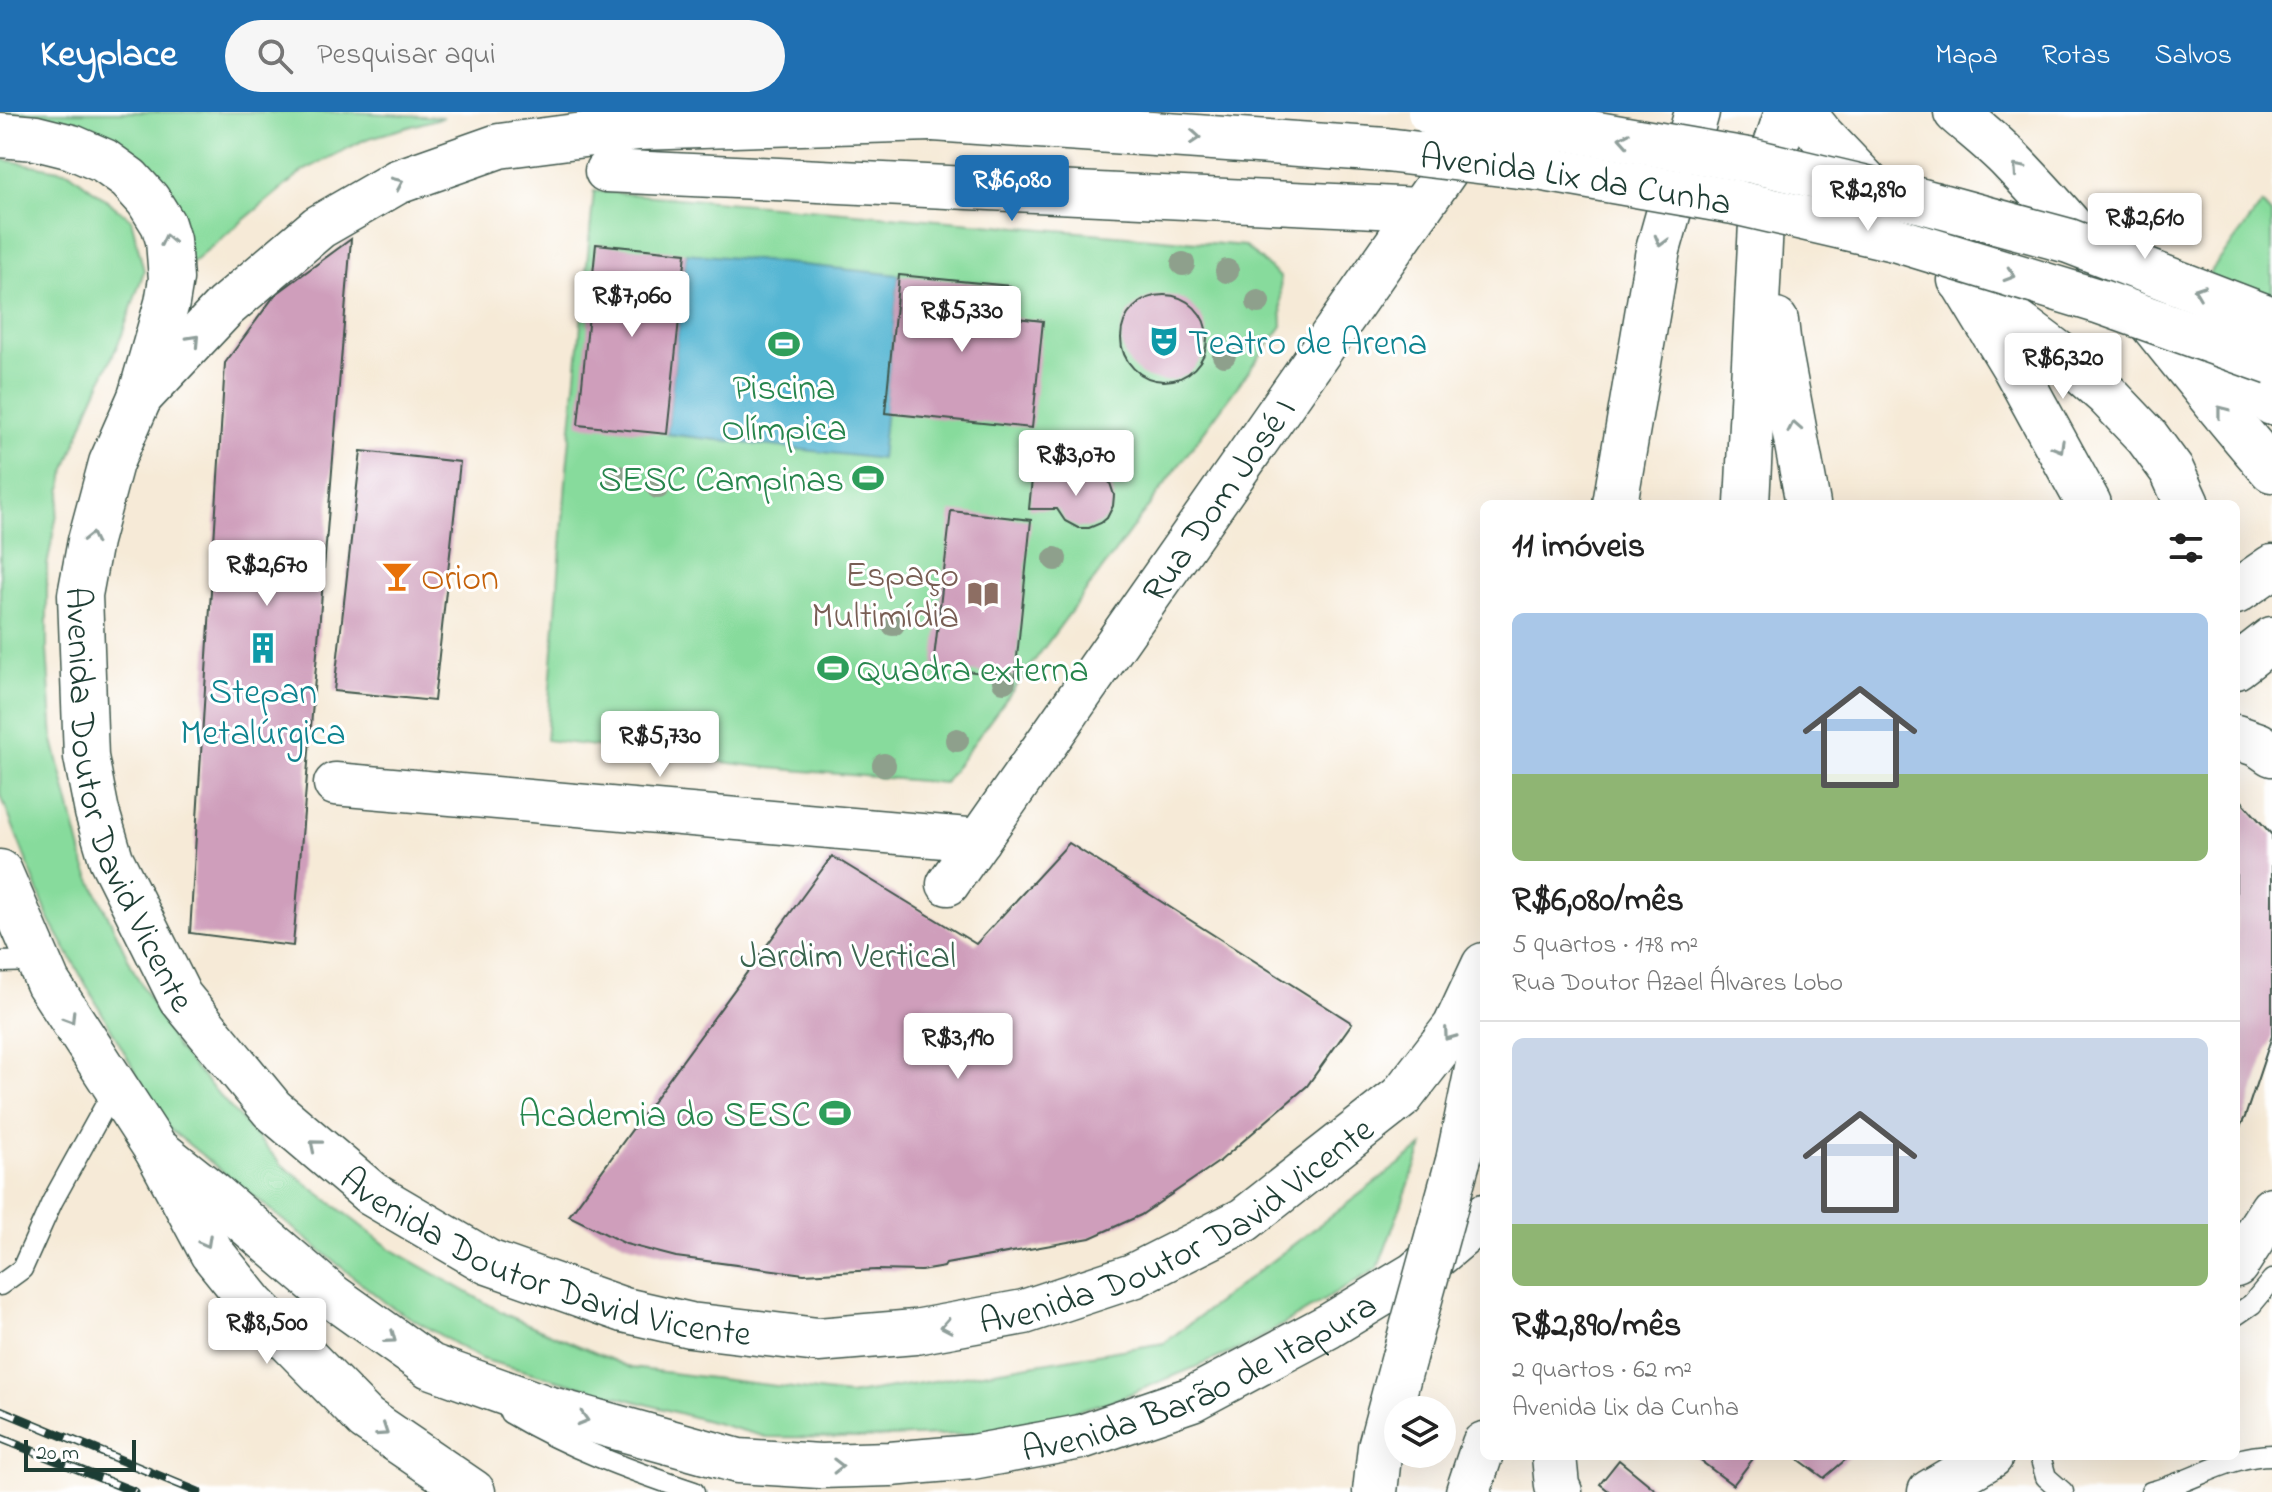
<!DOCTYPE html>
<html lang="pt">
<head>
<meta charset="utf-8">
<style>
	:root { --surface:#fff; --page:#f6f6f6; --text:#222; --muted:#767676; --line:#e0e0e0; --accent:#1f6fb2 }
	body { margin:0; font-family:"Indie Flower",sans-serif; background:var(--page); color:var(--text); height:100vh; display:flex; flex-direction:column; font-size:30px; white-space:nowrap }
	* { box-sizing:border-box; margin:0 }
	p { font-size:26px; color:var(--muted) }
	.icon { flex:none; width:44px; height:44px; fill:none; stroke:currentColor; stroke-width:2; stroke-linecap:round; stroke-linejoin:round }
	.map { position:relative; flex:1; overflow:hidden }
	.drawer { position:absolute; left:1480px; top:388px; width:760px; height:960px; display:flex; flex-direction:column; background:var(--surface); border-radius:12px; box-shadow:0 8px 32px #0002 }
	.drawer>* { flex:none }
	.fabs { position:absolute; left:1384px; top:1284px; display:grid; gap:16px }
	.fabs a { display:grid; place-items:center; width:72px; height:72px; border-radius:50%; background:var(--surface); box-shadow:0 8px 32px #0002; font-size:40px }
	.scale { position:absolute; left:24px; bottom:20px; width:112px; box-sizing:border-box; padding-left:8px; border:4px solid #1f3d34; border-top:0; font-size:22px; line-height:28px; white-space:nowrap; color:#1f3d34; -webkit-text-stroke:6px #fff; paint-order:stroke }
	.price { position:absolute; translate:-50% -68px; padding:0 18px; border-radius:8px; background:#fff; color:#222; font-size:26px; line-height:52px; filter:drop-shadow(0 2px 4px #0008) }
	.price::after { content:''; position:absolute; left:50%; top:48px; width:24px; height:18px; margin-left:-12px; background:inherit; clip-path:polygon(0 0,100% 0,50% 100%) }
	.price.active { background:var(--accent); color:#fff }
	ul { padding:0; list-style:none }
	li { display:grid; align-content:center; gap:16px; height:424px; padding:0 32px }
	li+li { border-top:2px solid var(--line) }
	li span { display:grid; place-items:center; height:248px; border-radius:12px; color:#555 }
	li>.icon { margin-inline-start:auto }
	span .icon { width:144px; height:144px; fill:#fffc; stroke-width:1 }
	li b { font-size:34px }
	h2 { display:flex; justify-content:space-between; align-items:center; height:96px; padding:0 32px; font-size:34px }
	header { display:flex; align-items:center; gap:48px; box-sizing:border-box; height:112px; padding:0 40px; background:var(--accent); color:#fff }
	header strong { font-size:38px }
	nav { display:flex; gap:44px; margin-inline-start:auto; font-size:28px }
	.search { width:560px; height:72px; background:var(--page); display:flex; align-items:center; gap:20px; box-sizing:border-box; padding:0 28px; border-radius:44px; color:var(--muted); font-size:30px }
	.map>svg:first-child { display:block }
</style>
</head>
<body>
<header>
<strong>Keyplace</strong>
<div class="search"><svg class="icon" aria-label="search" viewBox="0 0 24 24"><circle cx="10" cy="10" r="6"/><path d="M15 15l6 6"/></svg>Pesquisar aqui</div>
<nav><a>Mapa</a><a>Rotas</a><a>Salvos</a></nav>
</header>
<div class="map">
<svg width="2272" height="1380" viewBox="0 0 2272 1380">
	<rect width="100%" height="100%" fill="#fff"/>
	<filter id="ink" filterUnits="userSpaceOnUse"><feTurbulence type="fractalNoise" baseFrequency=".0125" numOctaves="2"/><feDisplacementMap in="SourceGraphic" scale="16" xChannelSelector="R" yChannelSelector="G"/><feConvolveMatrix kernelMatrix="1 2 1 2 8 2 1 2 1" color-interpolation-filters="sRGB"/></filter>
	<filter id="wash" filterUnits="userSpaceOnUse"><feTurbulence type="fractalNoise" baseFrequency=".006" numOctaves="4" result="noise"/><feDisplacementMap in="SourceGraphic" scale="32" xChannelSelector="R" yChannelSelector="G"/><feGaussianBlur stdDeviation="1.8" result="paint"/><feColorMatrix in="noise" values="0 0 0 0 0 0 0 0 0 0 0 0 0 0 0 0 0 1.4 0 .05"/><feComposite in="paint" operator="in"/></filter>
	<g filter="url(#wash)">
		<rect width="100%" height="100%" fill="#f6ead7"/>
		<g fill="#87db9c" stroke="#538c68" stroke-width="2">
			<path d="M0,0H350L444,5L366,27L303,59L187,155L140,58L0,4Z"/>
			<path d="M0,47L69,60L131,107L144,159L122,223L89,296L65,360L47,454V537L53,628L85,755L134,859L177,936L281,1052L391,1137L509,1204L631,1256L849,1283L1164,1231L1423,1034L1378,1156L1247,1234L1115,1288L995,1321L860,1326L766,1325L481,1247L387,1192L166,1014L50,809L0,681Z"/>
			<path d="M594,79L1245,134L1280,165L1282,214L944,671L769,656L546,628L567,357Z"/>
			<path d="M2262,92L2272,103V192L2208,163Z"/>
		</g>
		<path fill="#54b6d3" stroke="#3a7a84" stroke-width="2" d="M686,141L899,163L881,347L667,322Z"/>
		<g id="blocks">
			<g fill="#cf9ebb">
				<path d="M351,127L293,834L190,821L225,251L275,183Z"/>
				<path d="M596,132L686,141L667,322L578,313Z"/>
				<path d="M899,163L1010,174L1006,205L1043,209L1032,316L885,301Z"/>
				<circle cx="1164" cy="226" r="43"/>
				<path d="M361,339L460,350L434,589L334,579Z"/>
				<path d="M1090,357L1103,363L1110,371L1114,383L1113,394L1107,406L1101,411L1089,416H1078L1065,409L1057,397H1029L1032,367L1060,370L1074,359Z"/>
				<path d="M951,399L1031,408L1015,565L933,555Z"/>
				<path d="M2236,687H2240L2272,723V924L2245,1005L2236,1023Z"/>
				<path d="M1069,731L1352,911L1307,974L1220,1049L1141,1103L1090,1126L946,1152L944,1155L921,1159L876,1158L804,1162L676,1145L626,1132L569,1104L832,744L976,832Z"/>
				<path d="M1694,1344H1755L1733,1373Z"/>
				<path d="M1794,1344H1850L1824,1366Z"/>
				<path d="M1619,1348L1658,1380H1610L1600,1372Z"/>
			</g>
		</g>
	</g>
	<g filter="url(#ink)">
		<use href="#blocks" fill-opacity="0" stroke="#3f574c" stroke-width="2"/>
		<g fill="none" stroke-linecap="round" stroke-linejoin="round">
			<defs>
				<g id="lane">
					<path d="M0,850L38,849"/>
					<path d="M0,1173L22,1157L52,1090L115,976"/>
					<path d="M2236,1203L2252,1192L2272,1168"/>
					<path d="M510,1301C571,1337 627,1357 694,1380"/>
					<path d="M2040,1344L2046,1365L2063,1380"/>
					<path d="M2151,1380C2192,1370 2229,1343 2272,1343"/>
				</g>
				<g id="street">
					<path d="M606,59L1420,97"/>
					<path d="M335,672L979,728"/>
					<path id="s1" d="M948,772L1473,21"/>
				</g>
				<g id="secondary">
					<path d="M1803,0L1822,24L1885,90"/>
					<path d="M1956,0C1974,16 1994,31 2011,49C2105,146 2183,256 2272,358"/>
					<path d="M1960,168L2066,247L2107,283L2147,325L2172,359L2187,392"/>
					<path d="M2181,223L2272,291"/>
					<path d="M2236,480L2272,455"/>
					<path d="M2236,555L2272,527"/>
					<path d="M2236,625L2259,633L2272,642"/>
					<path d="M156,1037L212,1141L254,1193L366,1307L473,1380"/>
					<path d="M2236,1153L2272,1097"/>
					<path d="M1554,1344L1557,1374L1560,1380"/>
					<path d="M1468,1380L1484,1332"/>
					<path d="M1930,1380L1991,1344"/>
				</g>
				<g id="primary">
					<path id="s2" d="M0,23L36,26L72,35L104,49L129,67L148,88L163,112L168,128L171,167L167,191L140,285L111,351L90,429L80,483L86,645L97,700L111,747L180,885L272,997L372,1082L488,1150L624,1198L690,1213L818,1228L915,1220L1024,1200L1133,1164L1244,1108L1401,985L1455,915L1484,853"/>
					<path d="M1963,171L2014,255L2089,392"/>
					<path d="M1776,209L1779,235L1808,392"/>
					<path d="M1615,392L1658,138L1697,0"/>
					<path d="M1747,392L1763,71L1787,0"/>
					<path id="s3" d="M0,760L48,871L156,1037L214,1083L333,1185L430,1254L547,1296L738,1349L820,1354L890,1352L972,1345L1081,1325L1192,1287L1329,1214L1415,1162L1484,1104"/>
					<path d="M1458,1049L1484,923"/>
					<path d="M1375,1380L1380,1335L1404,1245"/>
				</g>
				<g id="highway">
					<path d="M904,5L1386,38"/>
					<path d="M140,285L225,195L319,115L397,70L499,34L638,16L931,7"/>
				</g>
			</defs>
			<use href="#lane" stroke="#3f574c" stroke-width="23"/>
			<use href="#street" stroke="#3f574c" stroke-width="45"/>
			<use href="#secondary" stroke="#3f574c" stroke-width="47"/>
			<use href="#primary" stroke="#3f574c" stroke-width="47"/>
			<use href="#highway" stroke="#3f574c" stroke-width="47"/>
			<use href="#lane" stroke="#fff" stroke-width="20"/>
			<use href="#street" stroke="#fff" stroke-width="42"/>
			<use href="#secondary" stroke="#fff" stroke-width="44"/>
			<use href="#primary" stroke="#fff" stroke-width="44"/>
			<use href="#highway" stroke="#fff" stroke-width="44"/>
			<defs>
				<g id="rail">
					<path d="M0,1298L198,1380"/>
					<path d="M0,1326L135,1380"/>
				</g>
			</defs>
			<use href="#rail" stroke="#1f3d34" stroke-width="9"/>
			<use href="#rail" stroke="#fff" stroke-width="6" stroke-dasharray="18" stroke-linecap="butt"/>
			<defs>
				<path id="primary-bridge" d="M1404,1245L1458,1049"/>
				<g id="highway-bridge">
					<path d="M1430,0L1568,17L1753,49L1922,89L2069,129L2272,207"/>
					<path id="s4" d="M1386,38L1544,57L1734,90L1894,127L2101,190L2272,251"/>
				</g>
			</defs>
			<use href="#primary-bridge" stroke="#3f574c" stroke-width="47" stroke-linecap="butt"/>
			<use href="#highway-bridge" stroke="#3f574c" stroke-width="47" stroke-linecap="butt"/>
			<use href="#primary-bridge" stroke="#fff" stroke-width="44"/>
			<use href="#highway-bridge" stroke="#fff" stroke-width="44"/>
		</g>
		<g fill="#8ea08c">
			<circle cx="1183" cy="152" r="12"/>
			<circle cx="1227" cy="159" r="12"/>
			<circle cx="1258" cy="190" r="12"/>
			<circle cx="1224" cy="243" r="12"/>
			<circle cx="619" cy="365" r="12"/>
			<circle cx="658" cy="375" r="12"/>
			<circle cx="1055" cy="447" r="12"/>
			<circle cx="893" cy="512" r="12"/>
			<circle cx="1004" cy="569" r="12"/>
			<circle cx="957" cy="628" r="12"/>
			<circle cx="884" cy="653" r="12"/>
		</g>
		<defs><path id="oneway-chevron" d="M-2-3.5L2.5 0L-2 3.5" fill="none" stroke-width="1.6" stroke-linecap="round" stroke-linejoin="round" transform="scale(2)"/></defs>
		<g stroke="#8f9e9a">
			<use href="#oneway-chevron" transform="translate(1195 25) rotate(4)"/>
			<use href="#oneway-chevron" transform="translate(1624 27) rotate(-170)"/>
			<use href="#oneway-chevron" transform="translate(2018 57) rotate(-132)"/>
			<use href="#oneway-chevron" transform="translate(398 71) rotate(-24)"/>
			<use href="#oneway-chevron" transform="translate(167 128) rotate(-102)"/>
			<use href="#oneway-chevron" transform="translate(1661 129) rotate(105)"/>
			<use href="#oneway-chevron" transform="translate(2010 163) rotate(17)"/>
			<use href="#oneway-chevron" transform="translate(2199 179) rotate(-159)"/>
			<use href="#oneway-chevron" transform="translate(194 228) rotate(-47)"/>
			<use href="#oneway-chevron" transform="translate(2222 299) rotate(-128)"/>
			<use href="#oneway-chevron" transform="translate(1794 315) rotate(-101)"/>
			<use href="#oneway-chevron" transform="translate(2059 335) rotate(60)"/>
			<use href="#oneway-chevron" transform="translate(91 426) rotate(-77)"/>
			<use href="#oneway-chevron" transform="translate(70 906) rotate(58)"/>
			<use href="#oneway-chevron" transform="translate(1449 923) rotate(126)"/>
			<use href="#oneway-chevron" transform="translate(315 1033) rotate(-140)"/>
			<use href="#oneway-chevron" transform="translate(206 1130) rotate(61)"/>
			<use href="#oneway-chevron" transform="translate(946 1214) rotate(170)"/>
			<use href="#oneway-chevron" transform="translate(391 1226) rotate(36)"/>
			<use href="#oneway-chevron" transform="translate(583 1307) rotate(16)"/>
			<use href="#oneway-chevron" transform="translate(383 1319) rotate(34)"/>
			<use href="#oneway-chevron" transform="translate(838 1354) rotate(-1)"/>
		</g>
	</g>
	<defs>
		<symbol id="theatre-bare" viewBox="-9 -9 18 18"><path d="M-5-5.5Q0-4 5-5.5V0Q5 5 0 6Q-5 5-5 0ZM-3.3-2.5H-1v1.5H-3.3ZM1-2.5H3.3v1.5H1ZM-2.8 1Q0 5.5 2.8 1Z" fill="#0f9aa8" stroke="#fff" stroke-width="2.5" paint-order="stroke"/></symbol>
		<symbol id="stadium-bare" viewBox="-9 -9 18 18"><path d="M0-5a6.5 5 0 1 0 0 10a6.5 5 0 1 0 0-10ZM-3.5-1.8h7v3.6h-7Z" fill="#2e9e5b" stroke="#fff" stroke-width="2.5" paint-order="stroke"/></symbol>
		<symbol id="bar-bare" viewBox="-9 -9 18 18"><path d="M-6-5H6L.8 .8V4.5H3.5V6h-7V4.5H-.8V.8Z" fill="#e8710a" stroke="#fff" stroke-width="2.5" paint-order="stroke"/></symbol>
		<symbol id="library-bare" viewBox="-9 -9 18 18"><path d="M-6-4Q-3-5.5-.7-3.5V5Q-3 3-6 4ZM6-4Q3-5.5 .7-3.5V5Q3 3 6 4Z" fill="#8d6e63" stroke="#fff" stroke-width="2.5" paint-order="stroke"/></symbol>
		<symbol id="building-bare" viewBox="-9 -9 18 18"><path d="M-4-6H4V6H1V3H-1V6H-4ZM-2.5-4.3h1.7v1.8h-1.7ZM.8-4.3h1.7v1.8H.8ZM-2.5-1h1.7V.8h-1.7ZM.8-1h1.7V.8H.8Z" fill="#0f9aa8" stroke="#fff" stroke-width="2.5" paint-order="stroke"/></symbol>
	</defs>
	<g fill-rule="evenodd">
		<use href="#theatre-bare" x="1142" y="207" width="44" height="44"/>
		<use href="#stadium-bare" x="762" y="210" width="44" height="44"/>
		<use href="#stadium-bare" x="846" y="344" width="44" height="44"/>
		<use href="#bar-bare" x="375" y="442" width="44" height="44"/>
		<use href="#library-bare" x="961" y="460" width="44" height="44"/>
		<use href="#building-bare" x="241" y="514" width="44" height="44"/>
		<use href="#stadium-bare" x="811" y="534" width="44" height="44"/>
		<use href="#stadium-bare" x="813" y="979" width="44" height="44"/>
	</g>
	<g text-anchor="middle" stroke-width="6" stroke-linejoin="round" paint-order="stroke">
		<g font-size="36" fill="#1f3d34" stroke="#fff">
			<text dy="13" stroke="none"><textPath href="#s4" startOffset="192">Avenida Lix da Cunha</textPath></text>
			<text dy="13" stroke="none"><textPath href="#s1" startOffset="470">Rua Dom José I</textPath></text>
			<text dy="13" stroke="none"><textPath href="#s2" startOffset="794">Avenida Doutor David Vicente</textPath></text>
			<text dy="13" stroke="none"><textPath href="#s2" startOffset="2138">Avenida Doutor David Vicente</textPath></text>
			<text dy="13" stroke="none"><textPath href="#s2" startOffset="1466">Avenida Doutor David Vicente</textPath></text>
			<text dy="13" stroke="none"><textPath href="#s3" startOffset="1468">Avenida Barão de Itapura</textPath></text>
		</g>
		<g font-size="36" fill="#0d838f" stroke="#fff" text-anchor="start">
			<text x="1188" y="242">Teatro de Arena</text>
			<text x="263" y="591" text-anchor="middle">Stepan<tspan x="263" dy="41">Metalúrgica</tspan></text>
		</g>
		<g font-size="36" fill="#27864d" stroke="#fff" text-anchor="end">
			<text x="784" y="287" text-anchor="middle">Piscina<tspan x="784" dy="41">Olímpica</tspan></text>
			<text x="844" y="379">SESC Campinas</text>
			<text x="857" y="569" text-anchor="start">Quadra externa</text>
			<text x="811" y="1014">Academia do SESC</text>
		</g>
		<g font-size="36" fill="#785e54" stroke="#fff" text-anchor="end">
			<text x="959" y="474">Espaço<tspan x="959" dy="41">Multimídia</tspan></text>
		</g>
		<g font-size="36" fill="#c56008" stroke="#fff" text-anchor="start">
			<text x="421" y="477">Orion</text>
		</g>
		<g font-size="36" fill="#39644e" stroke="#fff">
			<text x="848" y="855">Jardim Vertical</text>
		</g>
	</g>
</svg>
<div class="fabs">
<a><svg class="icon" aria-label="layers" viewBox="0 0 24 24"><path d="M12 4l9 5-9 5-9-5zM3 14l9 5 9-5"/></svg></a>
</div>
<div class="scale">20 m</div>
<b class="price active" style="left:1012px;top:111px">R$6,080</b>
<b class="price" style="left:1868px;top:121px">R$2,890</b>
<b class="price" style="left:2145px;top:149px">R$2,610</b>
<b class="price" style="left:632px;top:227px">R$7,060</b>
<b class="price" style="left:962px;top:242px">R$5,330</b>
<b class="price" style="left:2063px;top:289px">R$6,320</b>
<b class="price" style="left:1076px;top:386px">R$3,070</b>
<b class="price" style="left:267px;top:496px">R$2,670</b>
<b class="price" style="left:660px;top:667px">R$5,730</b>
<b class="price" style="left:958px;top:969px">R$3,190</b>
<b class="price" style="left:267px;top:1254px">R$8,500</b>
<section class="drawer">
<h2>11 imóveis<svg class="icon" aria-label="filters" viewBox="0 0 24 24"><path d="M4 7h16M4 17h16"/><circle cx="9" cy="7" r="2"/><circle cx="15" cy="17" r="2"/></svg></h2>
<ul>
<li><span style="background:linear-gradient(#a9c7e8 65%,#8fb573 0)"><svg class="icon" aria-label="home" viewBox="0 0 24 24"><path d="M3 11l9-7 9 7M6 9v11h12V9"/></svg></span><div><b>R$6,080/mês</b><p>5 quartos · 178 m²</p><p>Rua Doutor Azael Álvares Lobo</p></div></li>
<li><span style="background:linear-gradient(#c9d6e8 75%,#8fb573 0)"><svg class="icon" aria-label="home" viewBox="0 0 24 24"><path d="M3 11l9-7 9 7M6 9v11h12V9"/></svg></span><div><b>R$2,890/mês</b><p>2 quartos · 62 m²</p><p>Avenida Lix da Cunha</p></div></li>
</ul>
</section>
</div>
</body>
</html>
